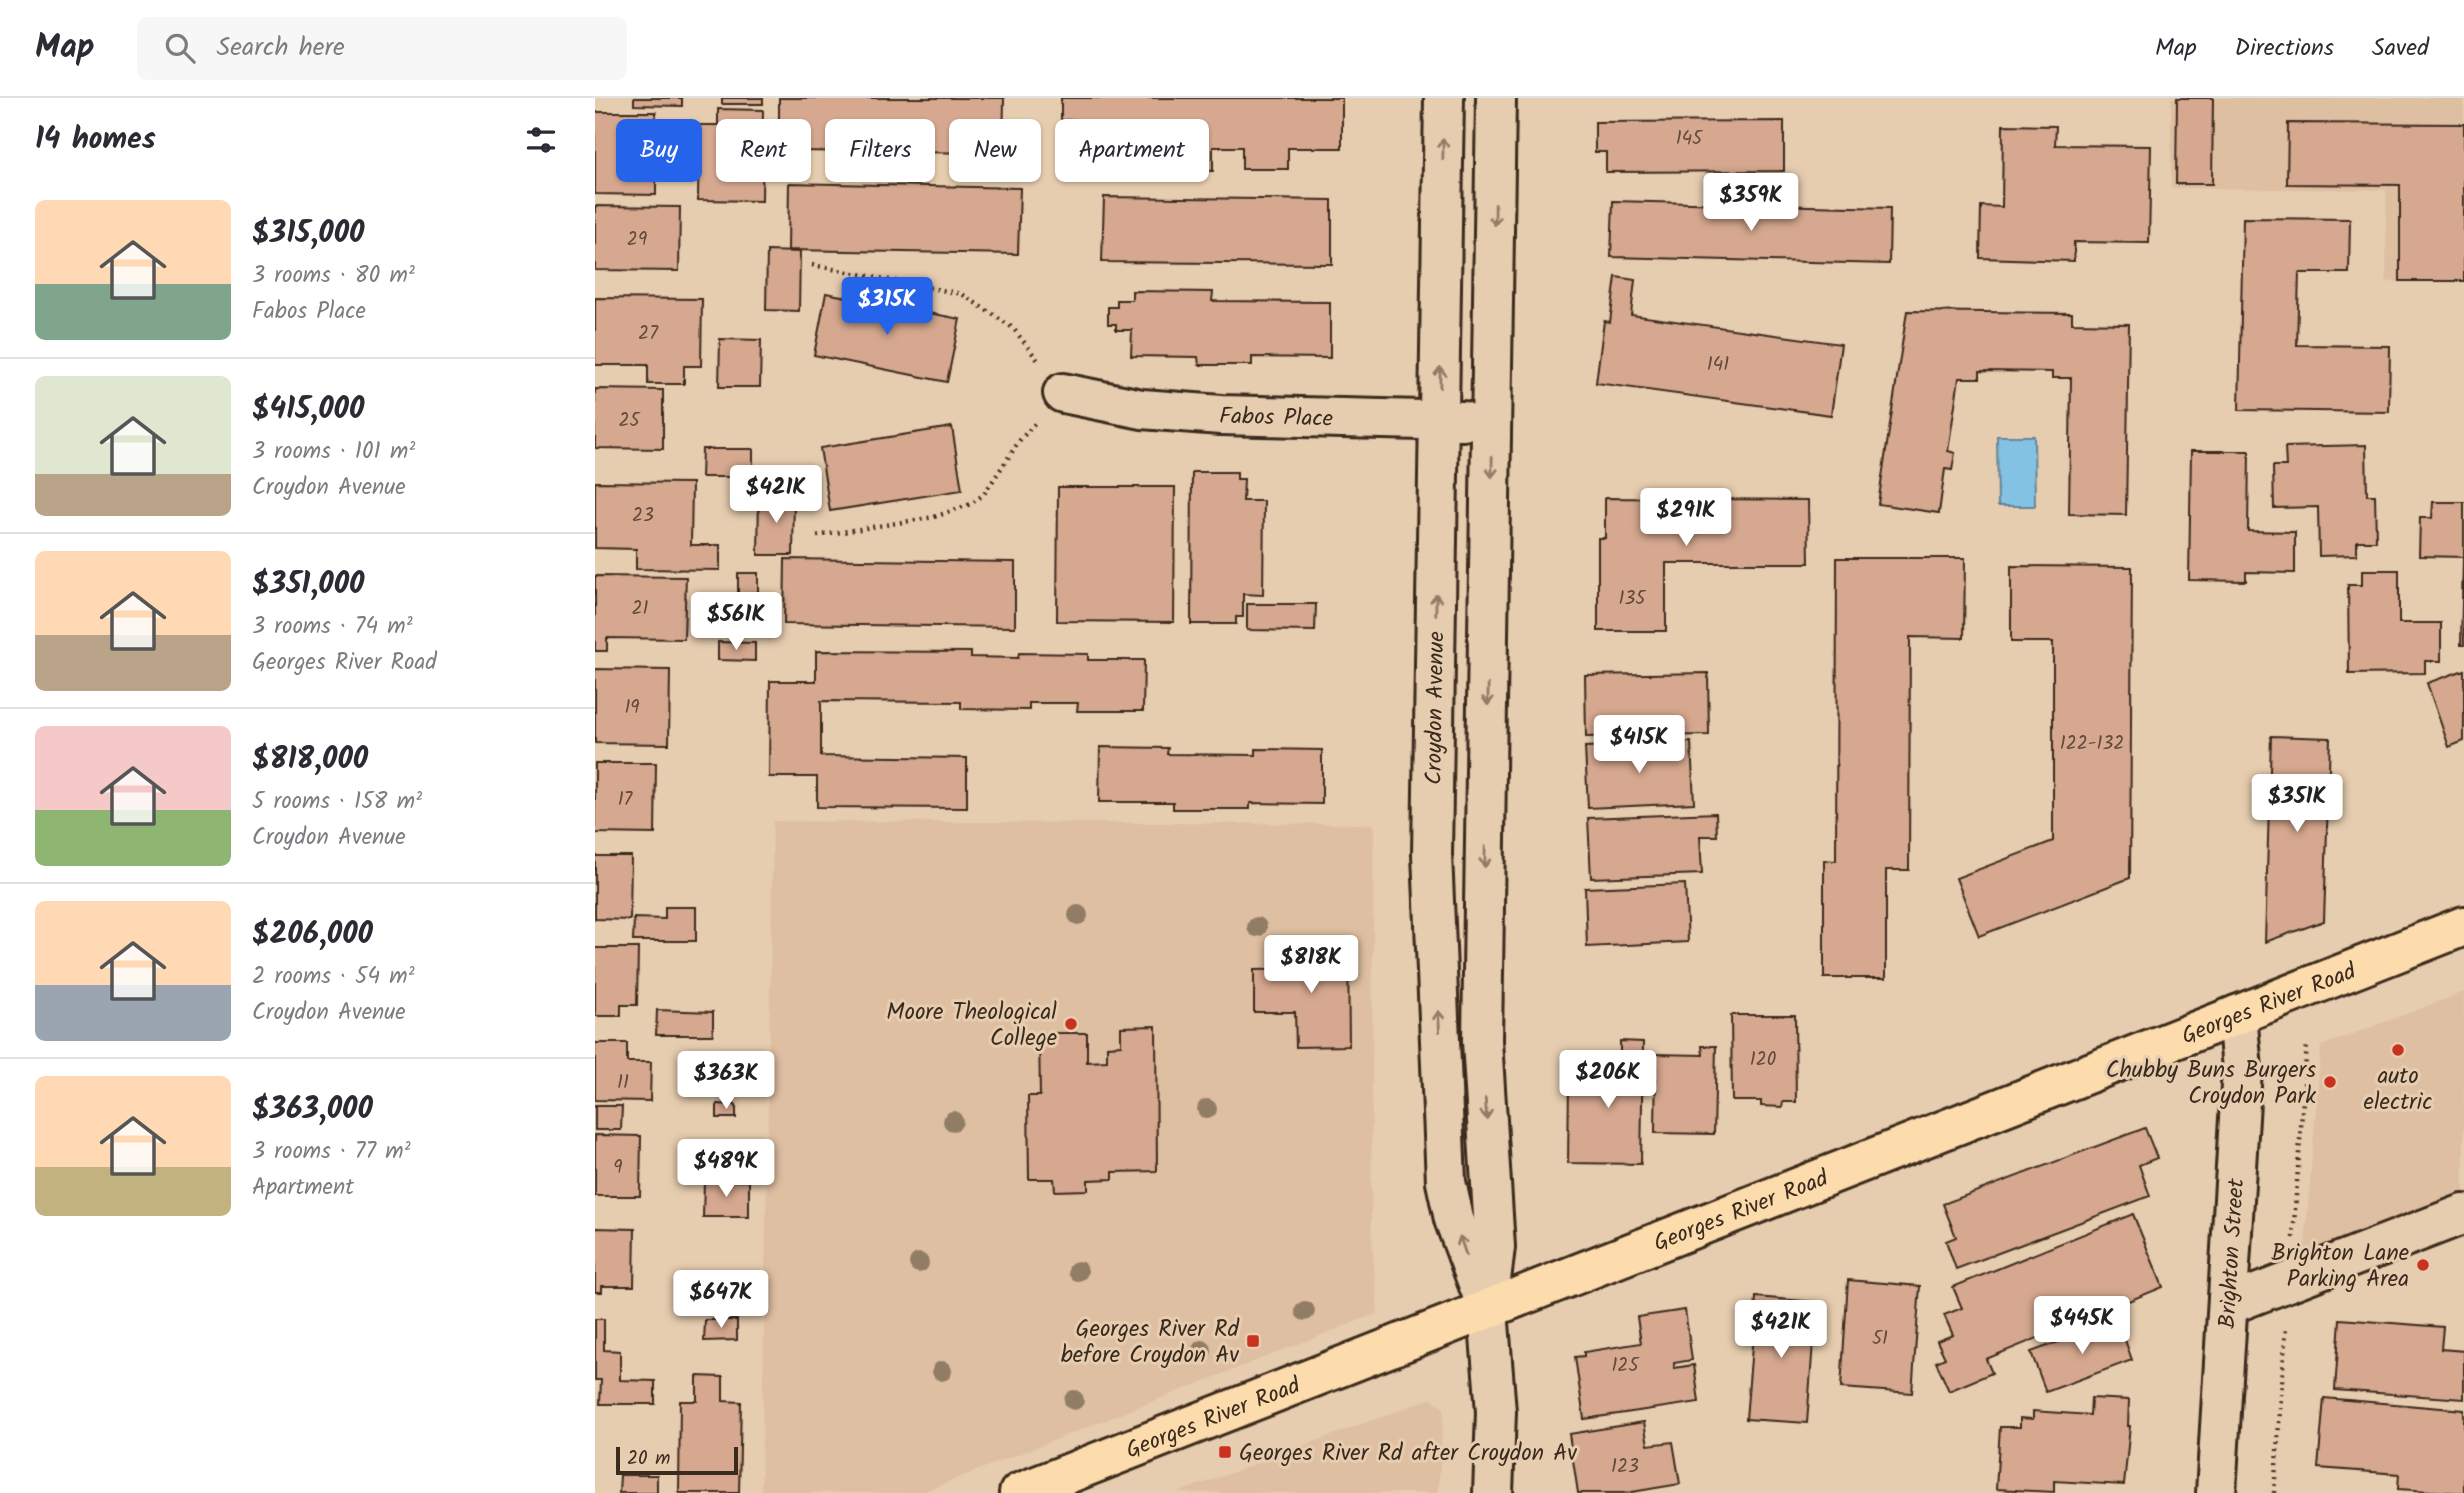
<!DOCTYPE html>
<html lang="en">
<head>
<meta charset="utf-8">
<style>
	:root { --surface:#fff; --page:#f7f7f7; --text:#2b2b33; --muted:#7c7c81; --line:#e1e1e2; --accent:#2563eb }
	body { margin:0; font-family:Kalam,sans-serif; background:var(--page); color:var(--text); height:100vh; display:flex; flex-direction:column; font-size:26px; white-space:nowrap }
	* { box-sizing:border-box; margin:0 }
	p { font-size:23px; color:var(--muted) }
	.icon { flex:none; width:38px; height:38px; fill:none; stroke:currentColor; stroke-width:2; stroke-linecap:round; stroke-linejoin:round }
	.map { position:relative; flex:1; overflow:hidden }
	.side { display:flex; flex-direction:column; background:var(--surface); width:595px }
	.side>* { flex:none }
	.guide { position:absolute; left:21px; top:21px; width:665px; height:63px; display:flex; gap:14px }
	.scale { position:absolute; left:21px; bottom:18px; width:122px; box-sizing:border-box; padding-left:7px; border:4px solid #3b2a1e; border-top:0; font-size:19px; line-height:24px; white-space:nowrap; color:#3b2a1e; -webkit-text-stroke:5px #e7cdaf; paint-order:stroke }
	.price { position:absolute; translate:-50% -60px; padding:0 16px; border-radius:7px; background:#fff; color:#222; font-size:23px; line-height:46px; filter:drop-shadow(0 2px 4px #0008) }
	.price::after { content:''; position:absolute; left:50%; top:42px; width:21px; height:16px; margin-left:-10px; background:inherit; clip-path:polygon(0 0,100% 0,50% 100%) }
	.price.active { background:var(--accent); color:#fff }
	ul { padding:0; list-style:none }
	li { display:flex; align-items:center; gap:21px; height:175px; padding:0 35px }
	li+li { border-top:2px solid var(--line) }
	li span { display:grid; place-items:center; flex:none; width:196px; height:140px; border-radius:10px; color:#555 }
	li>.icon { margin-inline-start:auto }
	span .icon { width:84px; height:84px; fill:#fffc; stroke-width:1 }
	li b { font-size:30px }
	h2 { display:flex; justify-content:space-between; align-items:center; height:84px; padding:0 35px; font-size:30px }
	.chip { padding:0 24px; border-radius:10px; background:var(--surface); box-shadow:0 2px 5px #0004; font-size:24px; line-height:63px }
	.chip.active { background:var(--accent); color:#fff }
	header { display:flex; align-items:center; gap:42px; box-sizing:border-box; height:98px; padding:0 35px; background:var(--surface); border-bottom:2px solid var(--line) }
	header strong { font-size:33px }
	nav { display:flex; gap:38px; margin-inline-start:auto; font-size:24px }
	.search { width:490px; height:63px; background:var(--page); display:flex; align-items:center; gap:18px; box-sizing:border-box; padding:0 24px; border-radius:10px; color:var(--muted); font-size:26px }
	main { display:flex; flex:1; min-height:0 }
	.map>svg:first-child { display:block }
</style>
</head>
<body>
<header>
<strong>Map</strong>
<div class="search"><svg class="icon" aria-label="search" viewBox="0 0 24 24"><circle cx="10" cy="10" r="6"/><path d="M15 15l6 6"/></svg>Search here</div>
<nav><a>Map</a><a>Directions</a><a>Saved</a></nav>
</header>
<main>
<section class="side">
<h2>14 homes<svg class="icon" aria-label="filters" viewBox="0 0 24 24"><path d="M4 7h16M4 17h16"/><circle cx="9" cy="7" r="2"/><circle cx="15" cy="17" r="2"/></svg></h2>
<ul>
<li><span style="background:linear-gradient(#ffd9b3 60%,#7fa58c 0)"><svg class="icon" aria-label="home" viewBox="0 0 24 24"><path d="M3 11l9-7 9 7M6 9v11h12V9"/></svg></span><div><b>$315,000</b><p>3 rooms · 80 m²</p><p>Fabos Place</p></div></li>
<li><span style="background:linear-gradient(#dfe7d0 70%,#b9a48a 0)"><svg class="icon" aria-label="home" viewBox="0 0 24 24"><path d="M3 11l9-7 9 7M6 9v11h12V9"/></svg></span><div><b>$415,000</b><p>3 rooms · 101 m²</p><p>Croydon Avenue</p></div></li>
<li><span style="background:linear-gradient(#ffd9b3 60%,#b9a48a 0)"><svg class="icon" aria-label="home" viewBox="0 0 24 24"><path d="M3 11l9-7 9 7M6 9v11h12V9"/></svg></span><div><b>$351,000</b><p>3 rooms · 74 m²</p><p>Georges River Road</p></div></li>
<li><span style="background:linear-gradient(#f6c9c9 60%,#8fb573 0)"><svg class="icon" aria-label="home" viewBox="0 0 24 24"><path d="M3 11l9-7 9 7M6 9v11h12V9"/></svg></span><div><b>$818,000</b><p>5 rooms · 158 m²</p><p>Croydon Avenue</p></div></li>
<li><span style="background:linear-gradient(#ffd9b3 60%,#9aa5b1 0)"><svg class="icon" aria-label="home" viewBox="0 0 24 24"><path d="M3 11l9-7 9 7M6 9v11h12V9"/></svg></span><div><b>$206,000</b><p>2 rooms · 54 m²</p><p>Croydon Avenue</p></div></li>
<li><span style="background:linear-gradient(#ffd9b3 65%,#c2b280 0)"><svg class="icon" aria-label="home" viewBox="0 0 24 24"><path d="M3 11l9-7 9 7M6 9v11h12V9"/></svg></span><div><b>$363,000</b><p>3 rooms · 77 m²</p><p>Apartment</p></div></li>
</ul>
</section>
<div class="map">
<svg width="1869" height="1395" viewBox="0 0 1869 1395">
	<rect width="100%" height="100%" fill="#e7cdaf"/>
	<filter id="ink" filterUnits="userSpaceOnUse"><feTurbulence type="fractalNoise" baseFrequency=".0143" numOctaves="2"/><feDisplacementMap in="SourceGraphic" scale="14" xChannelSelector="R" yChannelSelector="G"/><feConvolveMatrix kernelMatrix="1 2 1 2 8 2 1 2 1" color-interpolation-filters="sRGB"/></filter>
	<g filter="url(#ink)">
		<g fill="#dfbfa2">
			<path d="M1576,0H1869V183L1791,184V92L1576,90Z"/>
			<path d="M178,723L779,726L776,1127L783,1215L325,1395H166Z"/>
			<path d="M1869,894V1096L1709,1157L1726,948Z"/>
			<path d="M837,1300L849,1311L843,1395H582Z"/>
		</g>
		<path fill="#84c2e4" stroke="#678595" stroke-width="2" d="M1402,338H1439L1440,408H1403Z"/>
		<g fill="#d6a88f" stroke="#3b2a1e" stroke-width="2">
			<path d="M39,0H87V8L39,7Z"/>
			<rect x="127" y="0" width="41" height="6"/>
			<path d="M184,0H409L408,55L194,53L195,34H184Z"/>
			<path d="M466,0H747V50H693V71H647V49H618V73L537,72V55H516V48H474L475,22H466Z"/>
			<path d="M1582,0H1618L1617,86H1581Z"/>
			<path d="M123,11L168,12L167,103L103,102L104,27H123Z"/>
			<path d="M0,14H61V97L0,96Z"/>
			<path d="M1189,23V73L1011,74V54H1000V24Z"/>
			<path d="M1693,25L1869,26V183H1805V87L1692,86Z"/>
			<path d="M1408,27L1461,28L1460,47L1556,48L1554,145L1479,144V163L1385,160L1386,108L1407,109Z"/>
			<path d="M194,85L425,90L423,156L193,152Z"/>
			<path d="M509,99L737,102V166L507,164Z"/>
			<path d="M1018,103L1295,110L1294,166L1016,159Z"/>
			<path d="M0,108L85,109L84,173L0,172Z"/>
			<path d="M1648,120L1755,121L1754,175H1704L1702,247L1795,248L1794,314L1644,312Z"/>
			<path d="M172,153L205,154L204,213L171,212Z"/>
			<path d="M1021,179L1040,182L1036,217L1246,246L1236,317L1001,285L1009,223L1015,224Z"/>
			<path d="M537,193L618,194L617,203L735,204V260L657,259V267H604L603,259L536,258L537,232H521V226H513V209H522V202H537Z"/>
			<path d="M231,195L365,221L352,284L219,257Z"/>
			<path d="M0,200L107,201L106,268H89V286H53V267H0Z"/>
			<path d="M1312,213L1477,215V225L1534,226L1531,417L1474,416L1476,280H1457V274L1385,273V280H1364L1353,353L1360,355L1357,372L1350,371L1344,415L1283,406Z"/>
			<path d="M125,241L166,242L165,289H124Z"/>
			<path d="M0,291L68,292V351L0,350Z"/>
			<path d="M357,329L367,392L235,413L225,350Z"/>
			<path d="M1771,347L1772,397H1780L1781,443H1762V457L1724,458L1723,409L1679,410L1678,368H1691L1690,349Z"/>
			<path d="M107,351H158V379H106Z"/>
			<path d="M1596,353H1654L1653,433L1700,434V475L1651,474V483L1594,482Z"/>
			<path d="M597,374H642V381H649L648,403H669L668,497L648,496V519H641V526H596Z"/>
			<path d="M0,384L97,385L96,447H125V472L41,471V451L0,450Z"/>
			<path d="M463,389H580L579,524L462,523Z"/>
			<path d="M164,396L199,397L198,457H163Z"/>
			<path d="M1010,400L1213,402L1214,465H1071V533H1003V440H1010Z"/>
			<path d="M1838,404H1869V547H1866L1868,459L1824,458L1825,420H1837Z"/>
			<path d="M1242,460H1370L1369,540L1315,539L1314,772H1291V880H1229V762L1241,763Z"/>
			<path d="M190,461L420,464V529L189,526Z"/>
			<path d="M1416,468L1537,469L1535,780L1384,838L1361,780L1458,743V544H1416Z"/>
			<path d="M1767,472H1804V525H1846V563H1830V575L1754,576L1753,487H1767Z"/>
			<rect x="143" y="475" width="20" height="25"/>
			<path d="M0,478L91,479L89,541L12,540V553H0Z"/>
			<path d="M652,506H721L720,533L652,532Z"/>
			<path d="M123,544L160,545V563L123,562Z"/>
			<path d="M221,553L376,554V559L423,560L424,555L493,556V562H549L548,613H482L483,605H434V612L366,611V604L226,603V658L372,660V710L222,709V679H174L175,583H221Z"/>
			<path d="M0,571L75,572L74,646L0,645Z"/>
			<path d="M1869,572V643L1854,649L1832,585Z"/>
			<path d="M1113,575L1114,637L991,639L990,577Z"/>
			<path d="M1676,638L1735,640L1729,823L1670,844Z"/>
			<path d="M1096,644L1099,705L993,710L990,649Z"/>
			<path d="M505,649L573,650L572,656L661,657V651L727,652V706L655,705V711H578V704H504Z"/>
			<path d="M0,665H61L60,736L0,735Z"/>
			<path d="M1121,715L1122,738H1105L1107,776L996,780L993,720Z"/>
			<path d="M0,758H36L35,822L0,821Z"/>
			<path d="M1090,786L1093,844L992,849L990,790Z"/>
			<path d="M70,809H101V843H38L39,820L70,821Z"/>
			<path d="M713,843H753L754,948L701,949L700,914H659V872L714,871Z"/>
			<path d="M0,850H43L42,907H26V918H0Z"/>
			<path d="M62,912L118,914V937H61Z"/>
			<path d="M1136,917H1200L1201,1004H1188L1187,1009L1166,1008V1003H1137Z"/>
			<path d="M561,928L562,1073L518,1074V1081L493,1082V1092L460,1093L459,1081H434L433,998H445L444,935H492V964L512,963V948L526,947V929Z"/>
			<path d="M1025,943L1048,944L1046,1066L973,1065L974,984H984V966H1008V960H1025Z"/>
			<path d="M0,945H32V964H56L55,1003L0,1002Z"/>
			<path d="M1107,948H1121L1119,1036L1060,1035L1061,956L1108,957Z"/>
			<path d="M122,1006L141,1007V1020H122Z"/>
			<path d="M0,1008H27L26,1032H0Z"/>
			<path d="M1550,1030L1562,1060L1544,1067L1555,1098L1361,1171L1351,1143L1361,1139L1348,1106Z"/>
			<path d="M0,1037L46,1038L45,1098H0Z"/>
			<path d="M109,1083H154V1119H108Z"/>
			<path d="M1538,1116L1568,1189L1391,1261L1397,1275L1354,1293L1341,1264L1350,1260L1342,1243L1358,1237L1349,1217L1367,1210L1358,1189Z"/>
			<path d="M0,1130L40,1131L39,1188H7V1194H0Z"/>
			<path d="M110,1178L150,1179L149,1217L109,1216Z"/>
			<path d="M1253,1182L1325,1188L1317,1295L1246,1290Z"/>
			<path d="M1161,1199L1221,1204L1212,1325L1151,1321Z"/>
			<path d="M1090,1212L1097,1262L1079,1265V1270L1099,1267L1104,1304L989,1321L980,1259L989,1258V1254L1046,1245L1042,1219Z"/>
			<path d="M0,1221H9V1252L25,1253V1282L60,1283V1306H5L6,1282H0Z"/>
			<path d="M1745,1221L1848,1229L1846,1251L1869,1253V1301L1740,1292Z"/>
			<path d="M110,1222H142V1242L109,1243Z"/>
			<path d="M1523,1222L1537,1262L1451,1294L1436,1254Z"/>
			<path d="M102,1278L128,1279V1303L146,1304L144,1395H84L85,1303H102Z"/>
			<path d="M1496,1300L1534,1302L1533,1328H1535L1529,1387L1459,1383V1394L1401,1391L1405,1329H1425V1320L1438,1321V1313L1495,1317Z"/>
			<path d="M1729,1300L1869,1312V1395L1803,1391L1804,1376L1723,1370Z"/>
			<path d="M1049,1324L1053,1347L1078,1344L1085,1386L1031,1395H983L974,1336Z"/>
			<path d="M25,1377H62V1395H24Z"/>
		</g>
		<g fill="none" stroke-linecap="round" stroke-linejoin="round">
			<defs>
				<g id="street">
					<path d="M849,0L837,756L851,1084L859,1121L893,1212"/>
					<path id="s1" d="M468,295L547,311L626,317L868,323"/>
					<path d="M893,1206L900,1149L887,943L901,0"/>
					<path d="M1633,1207L1869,1116"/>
					<path id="s2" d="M1621,1395L1647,971L1642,917"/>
				</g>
				<path id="secondary" d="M893,1212L901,1314L898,1395"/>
				<g id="primary">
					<path id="s3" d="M424,1395L1869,828"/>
				</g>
			</defs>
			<use href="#street" stroke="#3b2a1e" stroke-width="44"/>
			<use href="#secondary" stroke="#3b2a1e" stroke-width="44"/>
			<use href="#primary" stroke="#3b2a1e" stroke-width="44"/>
			<g stroke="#3b2a1e" stroke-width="4.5" stroke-dasharray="2 5" stroke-linecap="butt">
				<path d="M217,167L367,196L418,230L445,265"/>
				<path d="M222,438L339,419L376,406L389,396L425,342L443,322"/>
				<path d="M1698,1140L1712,945"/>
				<path d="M1679,1395L1691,1229"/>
			</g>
			<use href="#street" stroke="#e7cdaf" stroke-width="38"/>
			<use href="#secondary" stroke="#e7cdaf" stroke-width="38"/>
			<use href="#primary" stroke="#fcdcac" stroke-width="38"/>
		</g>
		<g fill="#917d66">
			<circle cx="483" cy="817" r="10"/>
			<circle cx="662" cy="829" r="10"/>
			<circle cx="612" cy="1011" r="10"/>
			<circle cx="358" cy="1023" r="10"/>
			<circle cx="324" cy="1165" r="10"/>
			<circle cx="483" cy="1173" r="10"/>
			<circle cx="710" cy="1213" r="10"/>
			<circle cx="607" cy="1252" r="10"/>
			<circle cx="347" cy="1273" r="10"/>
			<circle cx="479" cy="1302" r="10"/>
		</g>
		<defs><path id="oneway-shaft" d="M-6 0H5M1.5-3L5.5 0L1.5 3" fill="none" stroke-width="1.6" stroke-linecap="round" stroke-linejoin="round" transform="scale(1.75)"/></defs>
		<g stroke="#917c66">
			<use href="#oneway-shaft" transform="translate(848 51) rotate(-89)"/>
			<use href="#oneway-shaft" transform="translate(900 117) rotate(91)"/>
			<use href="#oneway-shaft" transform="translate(845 279) rotate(-89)"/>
			<use href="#oneway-shaft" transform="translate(897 369) rotate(91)"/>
			<use href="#oneway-shaft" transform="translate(841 506) rotate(-89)"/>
			<use href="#oneway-shaft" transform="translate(893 597) rotate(91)"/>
			<use href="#oneway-shaft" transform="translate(890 759) rotate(91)"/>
			<use href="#oneway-shaft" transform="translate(844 923) rotate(-93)"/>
			<use href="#oneway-shaft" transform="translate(891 1011) rotate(86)"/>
			<use href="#oneway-shaft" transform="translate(868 1148) rotate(-109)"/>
		</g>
	</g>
	<g fill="#c8321e" stroke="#e7cdaf" stroke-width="2.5">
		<circle cx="476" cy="926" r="7"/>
		<circle cx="1803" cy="952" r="7"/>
		<circle cx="1735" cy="984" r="7"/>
		<circle cx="1828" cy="1167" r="7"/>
		<rect x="651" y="1236" width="14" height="14" rx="3.5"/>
		<rect x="623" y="1347" width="14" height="14" rx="3.5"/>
	</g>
	<g text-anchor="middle" stroke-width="6" stroke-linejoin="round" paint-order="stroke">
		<g font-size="19" fill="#624a3a">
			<text x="1094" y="46">145</text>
			<text x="42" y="147">29</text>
			<text x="53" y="241">27</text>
			<text x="1123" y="272">141</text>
			<text x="34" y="328">25</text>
			<text x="48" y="423">23</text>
			<text x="1037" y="506">135</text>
			<text x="45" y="516">21</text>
			<text x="37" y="615">19</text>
			<text x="1497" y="651">122-132</text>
			<text x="30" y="707">17</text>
			<text x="1168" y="967">120</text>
			<text x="28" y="990">11</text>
			<text x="23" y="1075">9</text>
			<text x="1285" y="1246">51</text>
			<text x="1030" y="1273">125</text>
			<text x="1030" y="1374">123</text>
		</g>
		<g font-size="23" fill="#3b2a1e" stroke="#e7cdaf">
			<text dy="8" stroke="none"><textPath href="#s1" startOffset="215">Fabos Place</textPath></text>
			<text transform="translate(839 610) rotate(-89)" y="8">Croydon Avenue</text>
			<text dy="8" stroke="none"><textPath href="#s3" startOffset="1342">Georges River Road</textPath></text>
			<text dy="8" stroke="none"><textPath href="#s3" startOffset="775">Georges River Road</textPath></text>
			<text dy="8" stroke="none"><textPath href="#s2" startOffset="240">Brighton Street</textPath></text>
			<text dy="8" stroke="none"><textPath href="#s3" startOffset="208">Georges River Road</textPath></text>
		</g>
		<g font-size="23" fill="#3b2a1e" stroke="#e7cdaf" text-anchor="end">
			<text x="462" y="921">Moore Theological<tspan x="462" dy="26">College</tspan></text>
			<text x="1721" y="979">Chubby Buns Burgers<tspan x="1721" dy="26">Croydon Park</tspan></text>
			<text x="1803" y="985" text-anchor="middle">auto<tspan x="1803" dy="26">electric</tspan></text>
			<text x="1814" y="1162">Brighton Lane<tspan x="1814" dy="26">Parking Area</tspan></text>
			<text x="644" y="1238">Georges River Rd<tspan x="644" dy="26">before Croydon Av</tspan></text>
			<text x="644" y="1362" text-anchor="start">Georges River Rd after Croydon Av</text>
		</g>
	</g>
</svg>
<div class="scale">20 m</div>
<b class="price" style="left:1156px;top:135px">$359K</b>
<b class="price active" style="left:292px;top:239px">$315K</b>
<b class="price" style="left:181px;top:427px">$421K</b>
<b class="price" style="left:1091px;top:450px">$291K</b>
<b class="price" style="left:141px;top:554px">$561K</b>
<b class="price" style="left:1044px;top:677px">$415K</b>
<b class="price" style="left:1702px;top:736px">$351K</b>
<b class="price" style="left:716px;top:897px">$818K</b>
<b class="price" style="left:1013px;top:1012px">$206K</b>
<b class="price" style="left:131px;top:1013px">$363K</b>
<b class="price" style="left:131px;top:1101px">$489K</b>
<b class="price" style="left:126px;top:1232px">$647K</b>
<b class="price" style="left:1487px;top:1258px">$445K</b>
<b class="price" style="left:1186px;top:1262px">$421K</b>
<div class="guide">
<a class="chip active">Buy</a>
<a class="chip">Rent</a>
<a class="chip">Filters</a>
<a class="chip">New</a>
<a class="chip">Apartment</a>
</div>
</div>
</main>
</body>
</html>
